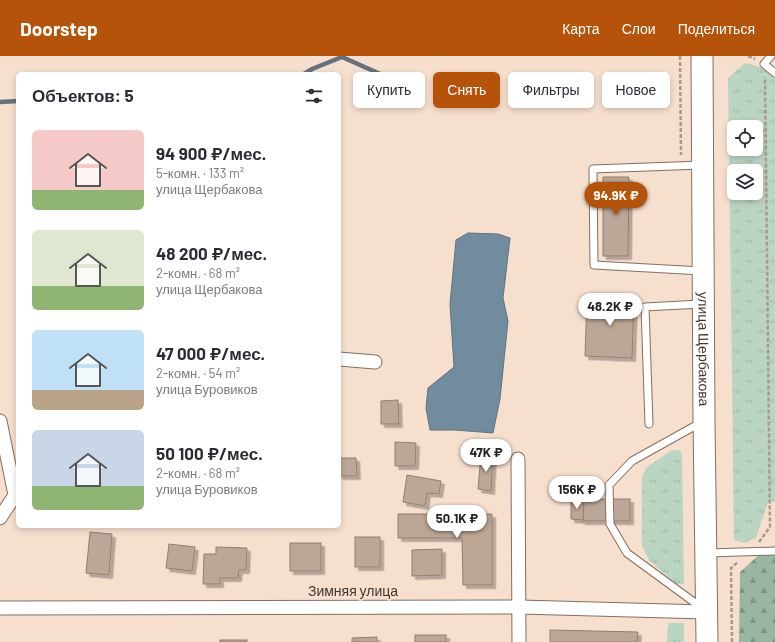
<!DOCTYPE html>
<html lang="ru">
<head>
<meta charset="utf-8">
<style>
	:root { --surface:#fff; --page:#f2f2f3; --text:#2b2b33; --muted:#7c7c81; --accent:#b45309 }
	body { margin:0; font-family:Barlow,sans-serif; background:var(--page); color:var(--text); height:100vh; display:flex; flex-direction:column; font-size:15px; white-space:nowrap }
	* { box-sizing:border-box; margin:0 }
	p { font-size:13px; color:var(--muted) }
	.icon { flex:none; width:22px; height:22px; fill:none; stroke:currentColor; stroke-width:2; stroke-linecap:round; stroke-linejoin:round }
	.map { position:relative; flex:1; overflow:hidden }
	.details { position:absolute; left:16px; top:16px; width:325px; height:456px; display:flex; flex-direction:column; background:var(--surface); border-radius:6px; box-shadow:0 2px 6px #0003 }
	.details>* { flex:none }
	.banner { position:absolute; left:353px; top:16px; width:362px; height:36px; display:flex; gap:8px }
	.tools { position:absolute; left:727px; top:64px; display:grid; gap:8px }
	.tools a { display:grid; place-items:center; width:36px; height:36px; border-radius:6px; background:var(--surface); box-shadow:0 2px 6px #0003; font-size:20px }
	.price { position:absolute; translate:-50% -34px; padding:0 9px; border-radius:14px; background:#fff; color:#222; font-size:13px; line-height:26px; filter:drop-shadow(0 1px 2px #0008) }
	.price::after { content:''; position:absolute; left:50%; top:24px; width:12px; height:9px; margin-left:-6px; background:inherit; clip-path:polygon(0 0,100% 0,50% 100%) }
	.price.selected { background:var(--accent); color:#fff }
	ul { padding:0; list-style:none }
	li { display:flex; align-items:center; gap:12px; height:100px; padding:0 16px }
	li span { display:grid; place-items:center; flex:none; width:112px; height:80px; border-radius:6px; color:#555 }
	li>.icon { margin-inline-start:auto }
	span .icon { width:48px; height:48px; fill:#fffc; stroke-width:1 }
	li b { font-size:17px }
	h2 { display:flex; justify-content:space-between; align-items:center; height:48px; padding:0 16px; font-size:17px }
	.chip { padding:0 14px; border-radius:6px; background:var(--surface); box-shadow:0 2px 6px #0003; font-size:14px; line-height:36px }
	.chip.selected { background:var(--accent); color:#fff }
	header { display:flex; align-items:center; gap:24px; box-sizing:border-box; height:56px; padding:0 20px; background:var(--accent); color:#fff }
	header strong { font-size:19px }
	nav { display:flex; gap:22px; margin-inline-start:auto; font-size:14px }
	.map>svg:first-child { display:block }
</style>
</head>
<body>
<header>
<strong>Doorstep</strong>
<nav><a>Карта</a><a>Слои</a><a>Поделиться</a></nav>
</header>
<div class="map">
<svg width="775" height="586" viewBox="0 0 775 586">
	<defs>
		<pattern id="grass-tufts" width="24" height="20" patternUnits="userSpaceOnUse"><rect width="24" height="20" fill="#bbd5c3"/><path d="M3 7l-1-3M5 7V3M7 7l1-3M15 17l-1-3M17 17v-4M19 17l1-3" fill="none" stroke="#a2b7a8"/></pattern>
		<pattern id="forest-firs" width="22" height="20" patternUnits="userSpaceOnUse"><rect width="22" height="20" fill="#98b6a2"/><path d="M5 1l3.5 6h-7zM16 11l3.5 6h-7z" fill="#7e9585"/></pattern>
		<filter id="shadow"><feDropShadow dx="3.5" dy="3.5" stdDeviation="0" flood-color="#0004"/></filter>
	</defs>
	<rect width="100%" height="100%" fill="#f7dfce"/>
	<g fill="url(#grass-tufts)" fill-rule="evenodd">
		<path d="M745,7L772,14L775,19V445L768,446L756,482L744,487L734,484L728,22ZM734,71H756V93H734ZM734,115H756V137H734Z"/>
		<path d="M672,394H678L682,397L684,528H676L649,504L642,490V421L647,411Z"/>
		<path d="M668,567H684V586H667Z"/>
	</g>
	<path fill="url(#forest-firs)" d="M760,498H775V586H739L740,516Z"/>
	<path fill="#718c9f" stroke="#63727e" d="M468,177L498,178L510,182L503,242L508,265L500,343L493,377L455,374H430L426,352L428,332L454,311L450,248L456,184Z"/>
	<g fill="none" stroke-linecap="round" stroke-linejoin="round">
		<g stroke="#63727e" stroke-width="4.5">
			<path d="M304,18L312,13L342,1L387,21"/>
			<path d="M0,46L18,45"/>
		</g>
	</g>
	<g fill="#bca696" stroke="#927d6e" filter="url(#shadow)">
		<path d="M603,121H629L628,200H603Z"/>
		<path d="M587,241L634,242L632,302L585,300Z"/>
		<path d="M398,344L399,368H381V345Z"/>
		<path d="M395,386L416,387L415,410H395Z"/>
		<path d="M481,398L493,399L491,435L478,433Z"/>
		<path d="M339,402H356L357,420H339Z"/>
		<path d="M407,419L441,425L439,438L427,437L425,450L403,446Z"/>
		<rect x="582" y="443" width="48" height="22"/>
		<path d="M571,445H584L583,464L571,463Z"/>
		<path d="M398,458H492V529H463L462,482H398Z"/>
		<path d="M90,476L112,478L109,519L86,517Z"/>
		<rect x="355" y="481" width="25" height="30"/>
		<rect x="290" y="487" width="31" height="28"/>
		<path d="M169,488L195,491L192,515L166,512Z"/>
		<path d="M216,491L247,492L246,514H239L238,522H220V528H203L204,498H216Z"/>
		<path d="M442,493V519L412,520V494Z"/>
		<path d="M550,574L638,576L637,586H550Z"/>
		<rect x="415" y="579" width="31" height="7"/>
		<path d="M377,581V586H352V582Z"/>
		<rect x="220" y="584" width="27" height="2"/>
	</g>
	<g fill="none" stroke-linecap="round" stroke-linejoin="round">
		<defs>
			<g id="service">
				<path d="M771,0L764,8L775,17"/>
				<path d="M701,109L593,113L594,209L702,215"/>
				<path d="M702,366L632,405L609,429L610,468L627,497L702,552"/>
				<path d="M649,368L645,251L701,248"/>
				<path d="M708,497L775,495"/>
			</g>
			<g id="minor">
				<path d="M339,303L375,306"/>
				<path d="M0,365L15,439L18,435"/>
				<path d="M518,403L519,586"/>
				<path d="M0,462L15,439"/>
				<path d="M0,552L519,551L707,556"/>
			</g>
			<g id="primary">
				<path id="s1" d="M702,0L704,365L707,586"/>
			</g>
		</defs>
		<use href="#service" stroke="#846f60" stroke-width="9"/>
		<use href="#minor" stroke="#846f60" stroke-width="15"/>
		<use href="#primary" stroke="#846f60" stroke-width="23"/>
		<g stroke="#ab998c" stroke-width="2.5" stroke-dasharray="4 2" stroke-linecap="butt">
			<path d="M680,0L681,99"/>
			<path d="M748,0L755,3"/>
			<path d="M759,486L770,471L765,21"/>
			<path d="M732,586L731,512L738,506"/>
		</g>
		<use href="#service" stroke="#fff" stroke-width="7"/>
		<use href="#minor" stroke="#fff" stroke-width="13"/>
		<use href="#primary" stroke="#fff" stroke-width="21"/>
	</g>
	<g text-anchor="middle" stroke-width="3.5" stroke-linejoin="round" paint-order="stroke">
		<g font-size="14" fill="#413731" stroke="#f7dfce">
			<text dy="5" stroke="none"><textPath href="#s1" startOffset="293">улица Щербакова</textPath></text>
			<text x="353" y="540">Зимняя улица</text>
		</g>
	</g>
</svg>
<div class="tools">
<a><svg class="icon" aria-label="locate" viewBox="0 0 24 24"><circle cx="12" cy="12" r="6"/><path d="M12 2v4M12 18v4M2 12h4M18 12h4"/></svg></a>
<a><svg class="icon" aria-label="layers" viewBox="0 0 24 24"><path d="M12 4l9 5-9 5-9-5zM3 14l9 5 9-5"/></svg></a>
</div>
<b class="price selected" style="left:616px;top:160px">94.9K ₽</b>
<b class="price" style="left:610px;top:271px">48.2K ₽</b>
<b class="price" style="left:486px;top:417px">47K ₽</b>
<b class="price" style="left:577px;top:454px">156K ₽</b>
<b class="price" style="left:457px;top:483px">50.1K ₽</b>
<div class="banner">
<a class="chip">Купить</a>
<a class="chip selected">Снять</a>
<a class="chip">Фильтры</a>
<a class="chip">Новое</a>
</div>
<section class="details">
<h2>Объектов: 5<svg class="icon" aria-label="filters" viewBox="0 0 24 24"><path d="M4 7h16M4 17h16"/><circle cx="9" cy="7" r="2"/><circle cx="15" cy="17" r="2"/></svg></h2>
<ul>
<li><span style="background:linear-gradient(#f6c9c9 75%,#8fb573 0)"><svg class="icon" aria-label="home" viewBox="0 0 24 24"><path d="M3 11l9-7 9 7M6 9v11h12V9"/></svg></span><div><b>94 900 ₽/мес.</b><p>5-комн. · 133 m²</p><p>улица Щербакова</p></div></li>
<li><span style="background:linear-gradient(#dfe7d0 70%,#8fb573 0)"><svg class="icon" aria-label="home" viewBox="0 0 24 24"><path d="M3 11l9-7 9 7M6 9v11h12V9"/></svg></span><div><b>48 200 ₽/мес.</b><p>2-комн. · 68 m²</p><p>улица Щербакова</p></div></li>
<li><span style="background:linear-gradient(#bfe0f5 75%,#b9a48a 0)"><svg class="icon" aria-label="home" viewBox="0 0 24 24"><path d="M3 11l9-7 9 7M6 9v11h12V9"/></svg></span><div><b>47 000 ₽/мес.</b><p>2-комн. · 54 m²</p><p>улица Буровиков</p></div></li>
<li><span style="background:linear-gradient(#c9d6e8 70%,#8fb573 0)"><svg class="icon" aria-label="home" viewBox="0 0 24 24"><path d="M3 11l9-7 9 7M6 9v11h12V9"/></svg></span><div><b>50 100 ₽/мес.</b><p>2-комн. · 68 m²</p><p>улица Буровиков</p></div></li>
</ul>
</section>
</div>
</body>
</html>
